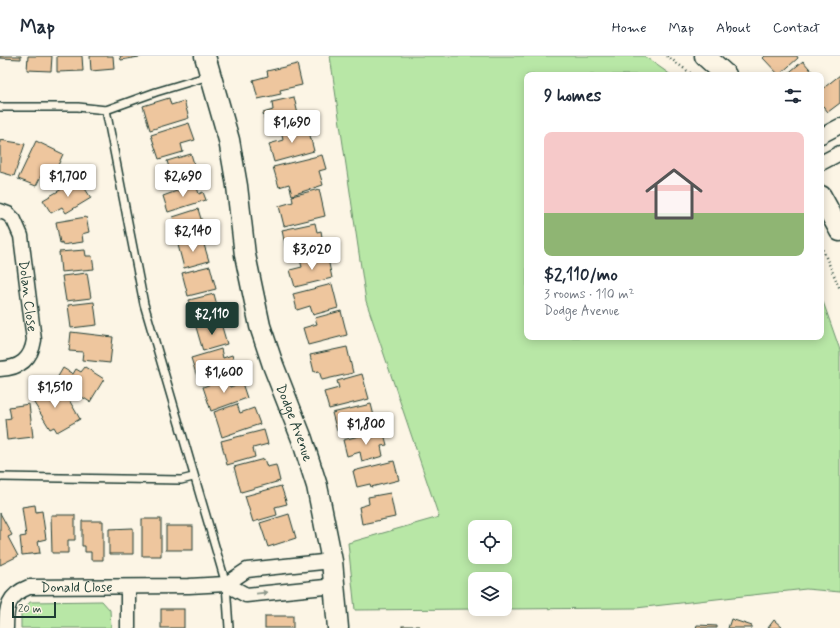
<!DOCTYPE html>
<html lang="en">
<head>
<meta charset="utf-8">
<style>
	:root { --surface:#fff; --page:#f6f6f7; --text:#1f2937; --muted:#747a83; --line:#e0e1e3; --accent:#1f3d34 }
	body { margin:0; font-family:Mynerve,sans-serif; background:var(--page); color:var(--text); height:100vh; display:flex; flex-direction:column; font-size:15px; white-space:nowrap }
	* { box-sizing:border-box; margin:0 }
	p { font-size:13px; color:var(--muted) }
	.icon { flex:none; width:22px; height:22px; fill:none; stroke:currentColor; stroke-width:2; stroke-linecap:round; stroke-linejoin:round }
	.map { position:relative; flex:1; overflow:hidden }
	.sheet { position:absolute; left:524px; top:16px; width:300px; height:268px; display:flex; flex-direction:column; background:var(--surface); border-radius:8px; box-shadow:0 2px 10px #0003 }
	.sheet>* { flex:none }
	.buttons { position:absolute; left:468px; top:464px; display:grid; gap:8px }
	.buttons a { display:grid; place-items:center; width:44px; height:44px; border-radius:8px; background:var(--surface); box-shadow:0 2px 10px #0003; font-size:20px }
	.scale { position:absolute; left:12px; bottom:10px; width:44px; box-sizing:border-box; padding-left:4px; border:2px solid #1f3d34; border-top:0; font-size:11px; line-height:14px; white-space:nowrap; color:#1f3d34; -webkit-text-stroke:3px #fcf5e5; paint-order:stroke }
	.price { position:absolute; translate:-50% -34px; padding:0 9px; border-radius:4px; background:#fff; color:#222; font-size:13px; line-height:26px; filter:drop-shadow(0 1px 2px #0008) }
	.price::after { content:''; position:absolute; left:50%; top:24px; width:12px; height:9px; margin-left:-6px; background:inherit; clip-path:polygon(0 0,100% 0,50% 100%) }
	.price.current { background:var(--accent); color:#fff }
	ul { padding:0; list-style:none }
	li { display:grid; align-content:center; gap:8px; height:212px; padding:0 20px }
	li span { display:grid; place-items:center; height:124px; border-radius:8px; color:#555 }
	li>.icon { margin-inline-start:auto }
	span .icon { width:72px; height:72px; fill:#fffc; stroke-width:1 }
	li b { font-size:17px }
	h2 { display:flex; justify-content:space-between; align-items:center; height:48px; padding:0 20px; font-size:17px }
	header { display:flex; align-items:center; gap:24px; box-sizing:border-box; height:56px; padding:0 20px; background:var(--surface); border-bottom:1px solid var(--line) }
	header strong { font-size:19px }
	nav { display:flex; gap:22px; margin-inline-start:auto; font-size:14px }
	.map>svg:first-child { display:block }
</style>
</head>
<body>
<header>
<strong>Map</strong>
<nav><a>Home</a><a>Map</a><a>About</a><a>Contact</a></nav>
</header>
<div class="map">
<svg width="840" height="572" viewBox="0 0 840 572">
	<rect width="100%" height="100%" fill="#fcf5e5"/>
	<filter id="ink" filterUnits="userSpaceOnUse"><feTurbulence type="fractalNoise" baseFrequency=".025" numOctaves="2"/><feDisplacementMap in="SourceGraphic" scale="8" xChannelSelector="R" yChannelSelector="G"/><feConvolveMatrix kernelMatrix="1 2 1 2 8 2 1 2 1" color-interpolation-filters="sRGB"/></filter>
	<g filter="url(#ink)">
		<g fill="#b8e7a6" stroke="#6c926d" fill-rule="evenodd">
			<path d="M330,0H644L671,19H527V281H821V240L840,294V536L806,533L636,552L505,553V523H475V553L355,554L348,487L439,461L366,245ZM475,471H505V501H475Z"/>
			<path d="M102,545L110,554L111,572H21V557L30,546Z"/>
		</g>
		<g fill="#eec69e" stroke="#1f3d34">
			<path d="M0,0H21V3L0,2Z"/>
			<path d="M28,0H52L51,15L27,14Z"/>
			<path d="M57,0H82L83,15L57,16Z"/>
			<path d="M90,0H113L114,13L91,15Z"/>
			<path d="M120,0H145L121,4Z"/>
			<path d="M765,0H797L798,2L779,19L763,2Z"/>
			<path d="M803,5L815,19H786Z"/>
			<path d="M297,8L302,29L280,34L281,38L258,43L253,24L268,20L267,15Z"/>
			<path d="M840,19V47L828,56L823,50L821,51V34Z"/>
			<path d="M294,41L300,67L267,75L263,57L273,54L272,46Z"/>
			<path d="M169,42L171,49L184,45L189,62L150,74L143,50Z"/>
			<path d="M189,67L195,84L181,88L183,96L159,103L151,79Z"/>
			<path d="M307,68L314,95L274,106L269,88L283,84L281,75Z"/>
			<path d="M0,84L25,88L14,120L0,116Z"/>
			<path d="M36,85L63,98L52,123L42,118L36,130L18,123Z"/>
			<path d="M191,98L198,121L174,128L167,105Z"/>
			<path d="M322,99L326,113L319,115L323,129L292,139L289,128L279,131L273,111Z"/>
			<path d="M79,123L91,142L66,157L62,151L51,157L43,144Z"/>
			<path d="M196,128L199,138L203,136L206,144L168,156L163,140Z"/>
			<path d="M319,133L325,160L284,170L279,150L293,146L292,140Z"/>
			<path d="M198,153L205,176L180,184L173,161Z"/>
			<path d="M86,161L89,176L82,178L83,186L62,189V186L60,187L56,166Z"/>
			<path d="M315,167L317,176L321,175L323,187L320,188L321,195L305,198L303,191L286,195L282,174Z"/>
			<path d="M202,182L209,205L184,212L178,189Z"/>
			<path d="M85,194L86,200H92L94,213L61,216L59,196Z"/>
			<path d="M327,198L332,222L295,231L290,214L302,211L300,204Z"/>
			<path d="M210,210L216,233L188,240L182,217Z"/>
			<path d="M87,217L91,242L66,245L62,220Z"/>
			<path d="M332,228L338,252L313,259L310,250L297,254L293,238Z"/>
			<path d="M214,238L220,261L196,268L189,244Z"/>
			<path d="M94,246L97,269L71,272L68,249Z"/>
			<path d="M341,255L347,279L308,289L303,272L317,268L315,262Z"/>
			<path d="M220,264L227,288L203,295L196,271Z"/>
			<path d="M71,276L113,281L110,307L82,304L83,296L69,295Z"/>
			<path d="M347,291L353,317L322,324L319,315L314,316L310,299Z"/>
			<path d="M221,293L223,302L232,299L237,315L199,327L191,302Z"/>
			<path d="M85,311L104,323L90,346L56,324L63,312L73,318L76,313L81,316Z"/>
			<path d="M362,318L369,343L329,353L324,336L339,332L337,325Z"/>
			<path d="M227,322L230,331L242,327L247,342L211,355L203,331Z"/>
			<path d="M50,330L57,342L65,337L80,363L57,376L54,371L50,373L31,342Z"/>
			<path d="M29,348L33,381L7,384L5,363L11,362L9,351Z"/>
			<path d="M237,348L240,357L254,352L260,368L222,381L214,356Z"/>
			<path d="M371,348L377,372L351,379L349,372L337,375L332,357Z"/>
			<path d="M264,374L268,388L253,392L255,401L227,409L221,385Z"/>
			<path d="M383,374L387,389L381,390L383,400L362,406L360,396L347,400L343,384Z"/>
			<path d="M264,403L267,411L276,409L280,425L241,436L234,411Z"/>
			<path d="M394,405L399,424L371,431L370,428L357,431L353,415Z"/>
			<path d="M281,430L287,448L275,451L277,459L253,466L245,440Z"/>
			<path d="M390,437L395,461L362,468L359,451L369,448L368,441Z"/>
			<path d="M35,449L36,456L42,455L46,483L38,485L40,497L22,499L20,481L26,480L22,451Z"/>
			<path d="M0,457L12,479L8,481L18,500L0,509Z"/>
			<path d="M289,458L296,482L268,491L260,467Z"/>
			<path d="M51,459H75V484H68V497H52Z"/>
			<rect x="142" y="463" width="19" height="37"/>
			<path d="M82,465H103V504H91V496H85V490H82Z"/>
			<rect x="166" y="470" width="27" height="24"/>
			<path d="M133,472V498H109V473Z"/>
			<rect x="161" y="553" width="23" height="19"/>
			<rect x="265" y="560" width="28" height="12"/>
			<path d="M731,563L752,570V572H728Z"/>
			<path d="M774,564L783,572H768Z"/>
			<path d="M697,569L717,570V572H696Z"/>
			<rect x="402" y="570" width="17" height="2"/>
		</g>
		<g fill="none" stroke-linecap="round" stroke-linejoin="round">
			<defs>
				<g id="lane">
					<path d="M0,51H78L106,54L156,36L209,20"/>
					<path d="M106,54L144,248L226,528L229,572"/>
					<path d="M0,421L181,424L193,421"/>
				</g>
				<g id="street">
					<path d="M821,80L840,70"/>
					<path d="M821,107L840,97"/>
					<path id="s1" d="M0,155L8,158L14,164L21,180L34,284C31,304 20,312 0,313"/>
					<path d="M226,528L246,539L335,530"/>
					<path d="M128,531V572"/>
					<path id="s2" d="M6,572C6,551 8,539 29,531L189,530L226,528L247,514L332,505"/>
				</g>
				<g id="secondary">
					<path id="s3" d="M205,0L229,84L237,130L245,199L260,270L273,309L302,383L317,430L332,505L338,572"/>
					<path d="M705,0L726,19"/>
					<path d="M821,140L840,175"/>
				</g>
			</defs>
			<use href="#lane" stroke="#1f3d34" stroke-width="10"/>
			<use href="#street" stroke="#1f3d34" stroke-width="17"/>
			<use href="#secondary" stroke="#1f3d34" stroke-width="23"/>
			<g stroke="#1f3d34" stroke-width="2.5" stroke-dasharray="1 3" stroke-linecap="butt">
				<path d="M667,0L693,19"/>
				<path d="M821,190L840,233"/>
			</g>
			<use href="#lane" stroke="#fcf5e5" stroke-width="7"/>
			<use href="#street" stroke="#fcf5e5" stroke-width="14"/>
			<use href="#secondary" stroke="#fcf5e5" stroke-width="20"/>
		</g>
		<defs><path id="oneway-solid" d="M-6-.8H1V-3.2L6.5 0L1 3.2V.8H-6Z"/></defs>
		<use fill="#8e998c" href="#oneway-solid" transform="translate(262 537) rotate(-6)"/>
	</g>
	<g text-anchor="middle" stroke-width="3" stroke-linejoin="round" paint-order="stroke">
		<g font-size="14" fill="#1f3d34" stroke="#fcf5e5">
			<text dy="5" stroke="none"><textPath href="#s1" startOffset="95">Dolan Close</textPath></text>
			<text dy="5" stroke="none"><textPath href="#s3" startOffset="379">Dodge Avenue</textPath></text>
			<text dy="5" stroke="none"><textPath href="#s2" startOffset="99">Donald Close</textPath></text>
		</g>
	</g>
</svg>
<div class="buttons">
<a><svg class="icon" aria-label="locate" viewBox="0 0 24 24"><circle cx="12" cy="12" r="6"/><path d="M12 2v4M12 18v4M2 12h4M18 12h4"/></svg></a>
<a><svg class="icon" aria-label="layers" viewBox="0 0 24 24"><path d="M12 4l9 5-9 5-9-5zM3 14l9 5 9-5"/></svg></a>
</div>
<div class="scale">20 m</div>
<b class="price" style="left:292px;top:88px">$1,690</b>
<b class="price" style="left:68px;top:142px">$1,700</b>
<b class="price" style="left:183px;top:142px">$2,690</b>
<b class="price" style="left:193px;top:197px">$2,140</b>
<b class="price" style="left:312px;top:215px">$3,020</b>
<b class="price current" style="left:212px;top:280px">$2,110</b>
<b class="price" style="left:224px;top:338px">$1,600</b>
<b class="price" style="left:55px;top:353px">$1,510</b>
<b class="price" style="left:366px;top:390px">$1,800</b>
<section class="sheet">
<h2>9 homes<svg class="icon" aria-label="filters" viewBox="0 0 24 24"><path d="M4 7h16M4 17h16"/><circle cx="9" cy="7" r="2"/><circle cx="15" cy="17" r="2"/></svg></h2>
<ul>
<li><span style="background:linear-gradient(#f6c9c9 65%,#8fb573 0)"><svg class="icon" aria-label="home" viewBox="0 0 24 24"><path d="M3 11l9-7 9 7M6 9v11h12V9"/></svg></span><div><b>$2,110/mo</b><p>3 rooms · 110 m²</p><p>Dodge Avenue</p></div></li>
</ul>
</section>
</div>
</body>
</html>
